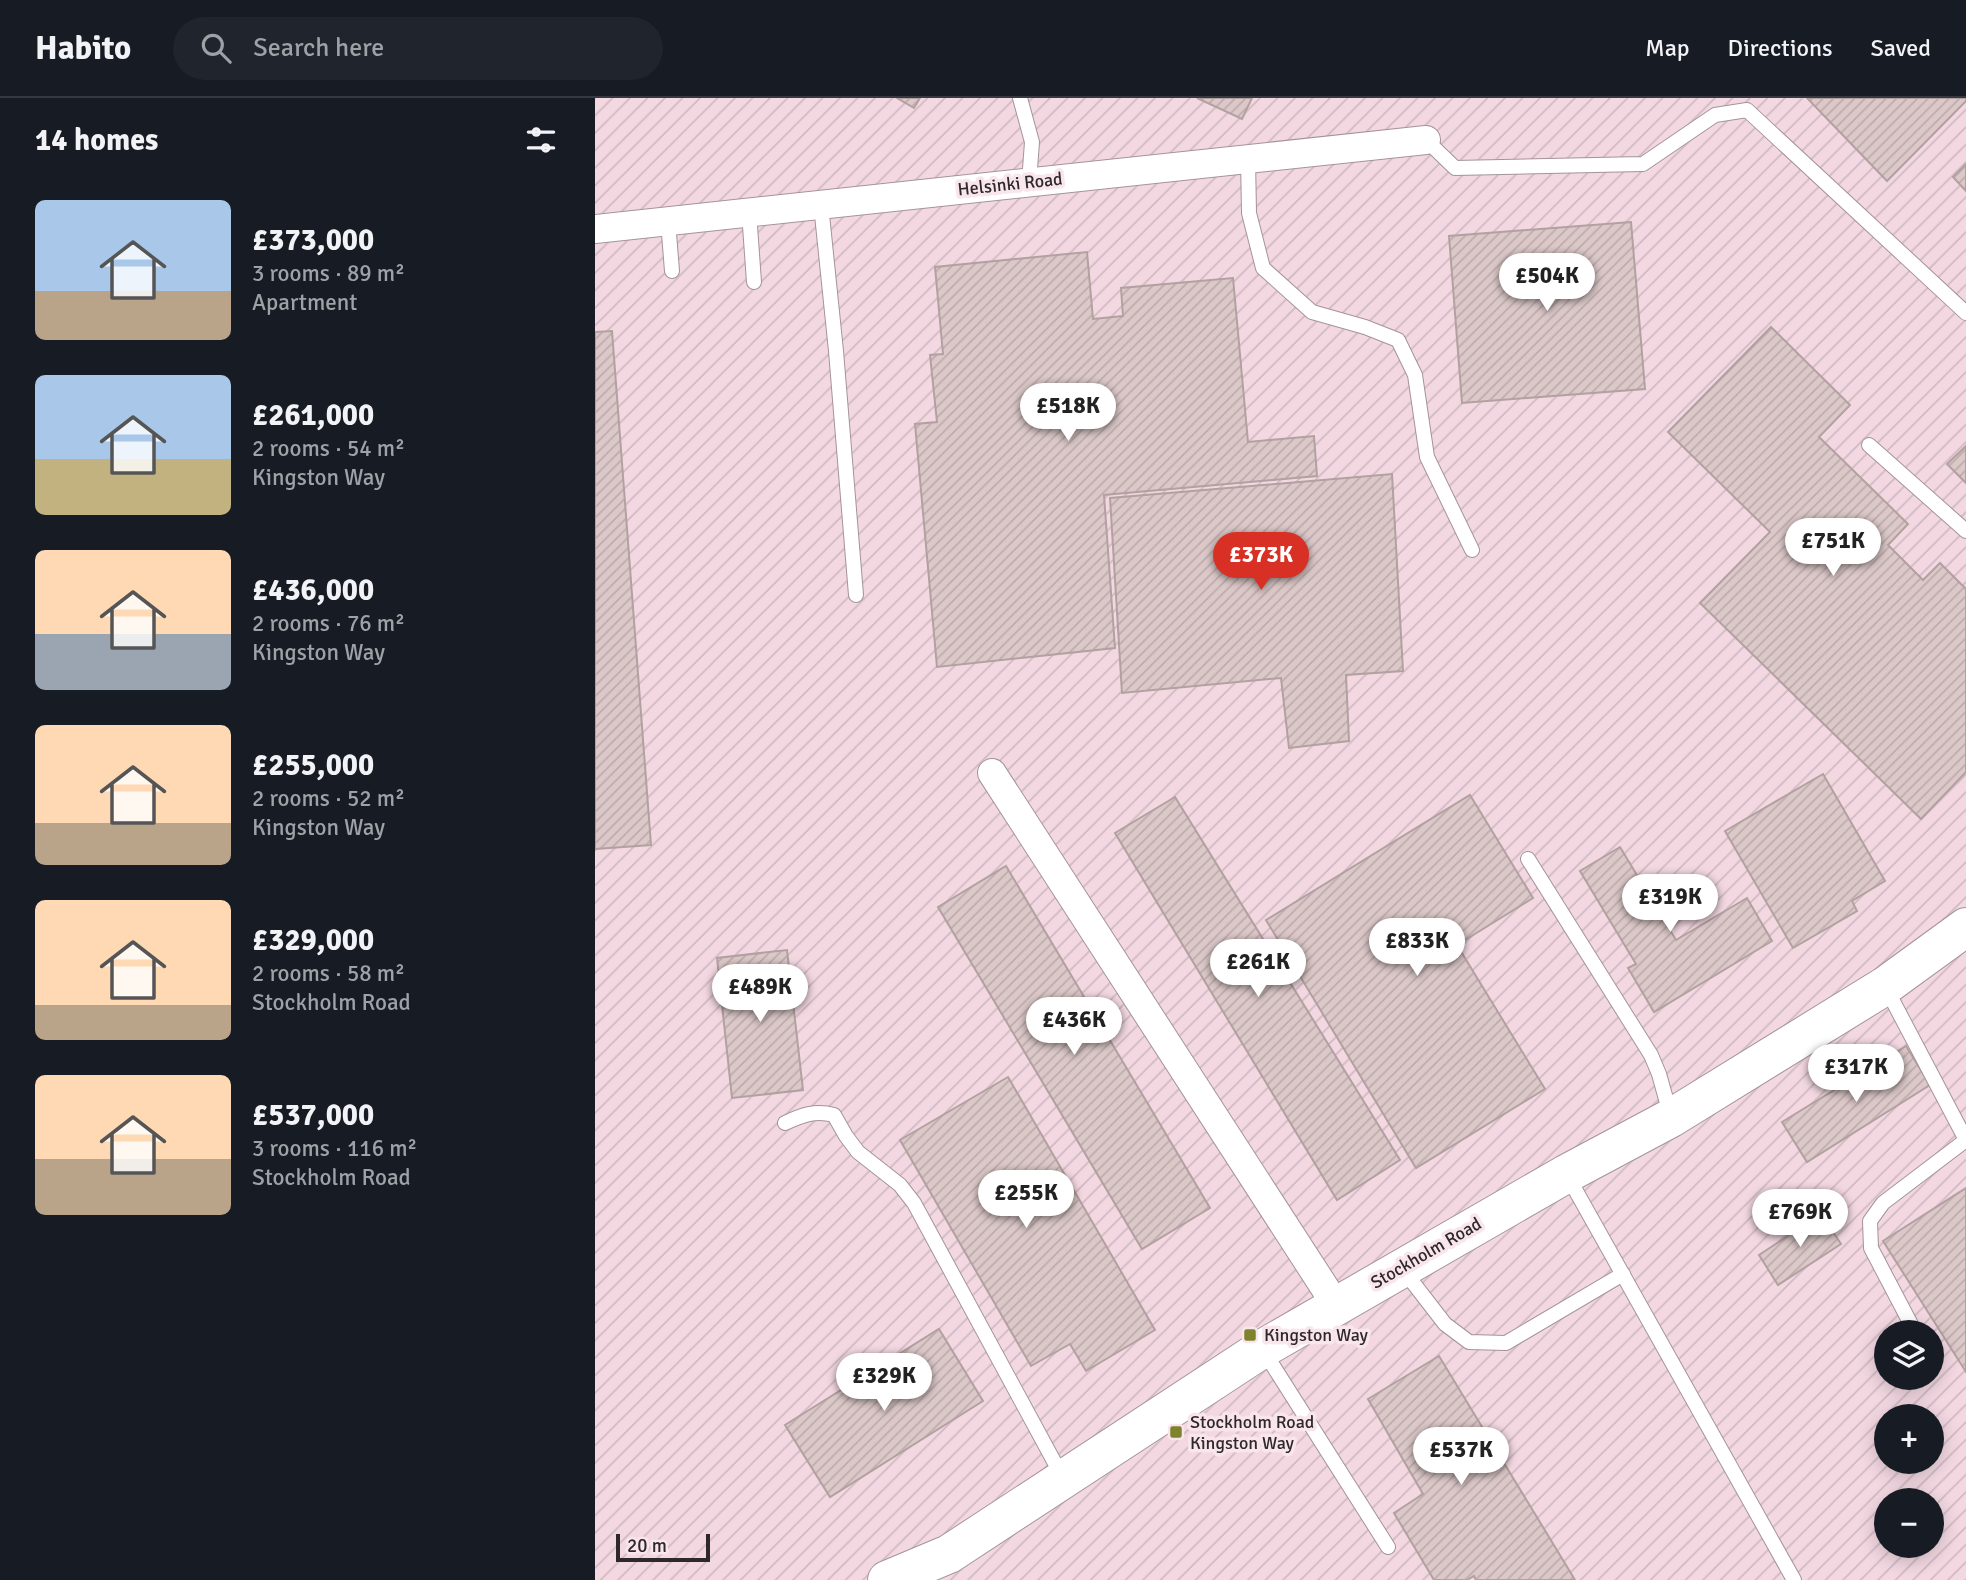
<!DOCTYPE html>
<html lang="en">
<head>
<meta charset="utf-8">
<style>
	:root { --surface:#171b24; --page:#20242c; --text:#f1f3f6; --muted:#9ea1a6; --line:#363941; --accent:#d93025 }
	body { margin:0; font-family:Signika,sans-serif; background:var(--page); color:var(--text); height:100vh; display:flex; flex-direction:column; font-size:26px; white-space:nowrap }
	* { box-sizing:border-box; margin:0 }
	p { font-size:23px; color:var(--muted) }
	.icon { flex:none; width:38px; height:38px; fill:none; stroke:currentColor; stroke-width:2; stroke-linecap:round; stroke-linejoin:round }
	.map { position:relative; flex:1; overflow:hidden }
	.panel { display:flex; flex-direction:column; background:var(--surface); width:595px }
	.panel>* { flex:none }
	.fabs { position:absolute; left:1279px; top:1222px; display:grid; gap:14px }
	.fabs a { display:grid; place-items:center; width:70px; height:70px; border-radius:50%; background:var(--surface); box-shadow:0 4px 18px #0003; font-size:35px }
	.scale { position:absolute; left:21px; bottom:18px; width:94px; box-sizing:border-box; padding-left:7px; border:4px solid #2f282b; border-top:0; font-size:19px; line-height:24px; white-space:nowrap; color:#2f282b; -webkit-text-stroke:5px #f9e6ed; paint-order:stroke }
	.price { position:absolute; translate:-50% -60px; padding:0 16px; border-radius:24px; background:#fff; color:#222; font-size:23px; line-height:46px; filter:drop-shadow(0 2px 4px #0008) }
	.price::after { content:''; position:absolute; left:50%; top:42px; width:21px; height:16px; margin-left:-10px; background:inherit; clip-path:polygon(0 0,100% 0,50% 100%) }
	.price.active { background:var(--accent); color:#fff }
	ul { padding:0; list-style:none }
	li { display:flex; align-items:center; gap:21px; height:175px; padding:0 35px }
	li span { display:grid; place-items:center; flex:none; width:196px; height:140px; border-radius:10px; color:#555 }
	li>.icon { margin-inline-start:auto }
	span .icon { width:84px; height:84px; fill:#fffc; stroke-width:1 }
	li b { font-size:30px }
	h2 { display:flex; justify-content:space-between; align-items:center; height:84px; padding:0 35px; font-size:30px }
	header { display:flex; align-items:center; gap:42px; box-sizing:border-box; height:98px; padding:0 35px; background:var(--surface); border-bottom:2px solid var(--line) }
	header strong { font-size:33px }
	nav { display:flex; gap:38px; margin-inline-start:auto; font-size:24px }
	.search { width:490px; height:63px; background:var(--page); display:flex; align-items:center; gap:18px; box-sizing:border-box; padding:0 24px; border-radius:38px; color:var(--muted); font-size:26px }
	main { display:flex; flex:1; min-height:0 }
	.map>svg:first-child { display:block }
</style>
</head>
<body>
<header>
<strong>Habito</strong>
<div class="search"><svg class="icon" aria-label="search" viewBox="0 0 24 24"><circle cx="10" cy="10" r="6"/><path d="M15 15l6 6"/></svg>Search here</div>
<nav><a>Map</a><a>Directions</a><a>Saved</a></nav>
</header>
<main>
<section class="panel">
<h2>14 homes<svg class="icon" aria-label="filters" viewBox="0 0 24 24"><path d="M4 7h16M4 17h16"/><circle cx="9" cy="7" r="2"/><circle cx="15" cy="17" r="2"/></svg></h2>
<ul>
<li><span style="background:linear-gradient(#a9c7e8 65%,#b9a48a 0)"><svg class="icon" aria-label="home" viewBox="0 0 24 24"><path d="M3 11l9-7 9 7M6 9v11h12V9"/></svg></span><div><b>£373,000</b><p>3 rooms · 89 m²</p><p>Apartment</p></div></li>
<li><span style="background:linear-gradient(#a9c7e8 60%,#c2b280 0)"><svg class="icon" aria-label="home" viewBox="0 0 24 24"><path d="M3 11l9-7 9 7M6 9v11h12V9"/></svg></span><div><b>£261,000</b><p>2 rooms · 54 m²</p><p>Kingston Way</p></div></li>
<li><span style="background:linear-gradient(#ffd9b3 60%,#9aa5b1 0)"><svg class="icon" aria-label="home" viewBox="0 0 24 24"><path d="M3 11l9-7 9 7M6 9v11h12V9"/></svg></span><div><b>£436,000</b><p>2 rooms · 76 m²</p><p>Kingston Way</p></div></li>
<li><span style="background:linear-gradient(#ffd9b3 70%,#b9a48a 0)"><svg class="icon" aria-label="home" viewBox="0 0 24 24"><path d="M3 11l9-7 9 7M6 9v11h12V9"/></svg></span><div><b>£255,000</b><p>2 rooms · 52 m²</p><p>Kingston Way</p></div></li>
<li><span style="background:linear-gradient(#ffd9b3 75%,#b9a48a 0)"><svg class="icon" aria-label="home" viewBox="0 0 24 24"><path d="M3 11l9-7 9 7M6 9v11h12V9"/></svg></span><div><b>£329,000</b><p>2 rooms · 58 m²</p><p>Stockholm Road</p></div></li>
<li><span style="background:linear-gradient(#ffd9b3 60%,#b9a48a 0)"><svg class="icon" aria-label="home" viewBox="0 0 24 24"><path d="M3 11l9-7 9 7M6 9v11h12V9"/></svg></span><div><b>£537,000</b><p>3 rooms · 116 m²</p><p>Stockholm Road</p></div></li>
</ul>
</section>
<div class="map">
<svg width="1371" height="1482" viewBox="0 0 1371 1482">
	<defs>
		<pattern id="industrial-furrows" width="10" height="10" patternUnits="userSpaceOnUse" patternTransform="scale(1.75)"><rect width="10" height="10" fill="#f3d8e2"/><path d="M-1 1l2-2M0 10L10 0M9 11l2-2" fill="none" stroke="#d1b9c2"/></pattern>
		<pattern id="building-hatch" width="6" height="6" patternUnits="userSpaceOnUse" patternTransform="scale(1.75)"><rect width="6" height="6" fill="#dcc8c8"/><path d="M-1 1l2-2M0 6l6-6M5 7l2-2" fill="none" stroke="#bdacac"/></pattern>
	</defs>
	<rect width="100%" height="100%" fill="#f9e6ed"/>
	<path fill="url(#industrial-furrows)" fill-rule="evenodd" d="M0,0H1371V1482H0ZM1292,1234H1337V1279H1292ZM1292,1318H1337V1363H1292ZM1292,1402H1337V1447H1292Z"/>
	<g fill="url(#building-hatch)" stroke="#b3a0a0" stroke-width="2">
		<path d="M302,0H325L319,10Z"/>
		<path d="M602,0H657L647,21Z"/>
		<path d="M1212,0H1371V3L1292,83Z"/>
		<path d="M1371,66V93L1358,79Z"/>
		<path d="M1036,124L1050,291L867,305L854,138Z"/>
		<path d="M492,154L498,221L528,218L526,190L638,180L653,344L719,338L722,378L509,397L520,550L342,569L320,326L342,324L335,257L348,256L340,169Z"/>
		<path d="M1176,229L1255,307L1224,339L1313,426L1293,447L1328,482L1345,465L1371,491V674L1326,721L1105,505L1175,434L1073,334Z"/>
		<path d="M17,233L56,747L0,751V234Z"/>
		<path d="M1371,348V385L1352,366Z"/>
		<path d="M797,376L808,573L751,577L754,643L694,650L686,580L527,595L515,400Z"/>
		<path d="M1228,676L1290,783L1257,803L1262,813L1198,850L1130,733Z"/>
		<path d="M875,697L938,800L862,847L950,991L821,1070L671,822Z"/>
		<path d="M580,699L805,1062L742,1102L520,735Z"/>
		<path d="M1025,749L1081,842L1152,800L1177,843L1059,914L1033,870L1041,866L985,773Z"/>
		<path d="M411,768L615,1110L547,1151L343,809Z"/>
		<path d="M192,852L208,992L137,1000L122,860Z"/>
		<path d="M1311,948L1335,987L1212,1064L1187,1024Z"/>
		<path d="M413,979L560,1232L491,1273L475,1246L436,1268L305,1042Z"/>
		<path d="M1371,1090V1274L1288,1143Z"/>
		<path d="M1226,1116L1246,1146L1183,1187L1164,1157Z"/>
		<path d="M344,1231L388,1303L235,1399L190,1327Z"/>
		<path d="M844,1258L974,1472L980,1482H881L879,1478L872,1482H839L799,1415L828,1396L773,1301Z"/>
	</g>
	<g fill="none" stroke-linecap="round" stroke-linejoin="round">
		<defs>
			<g id="lane">
				<path d="M425,0L437,44L434,84"/>
				<path d="M831,42L860,70L1048,66L1120,17L1152,12L1371,215"/>
				<path d="M653,61L654,115L668,170L717,214L770,229L803,242L820,277L832,359L877,452"/>
				<path d="M226,107L241,253L261,497"/>
				<path d="M154,114L159,184"/>
				<path d="M73,123L77,173"/>
				<path d="M1274,347L1371,433"/>
				<path d="M933,761L1056,957L1064,976L1076,1019"/>
				<path d="M1291,890L1371,1042"/>
				<path d="M190,1025C207,1017 220,1012 239,1017L251,1038L263,1054L305,1087L319,1105L468,1380"/>
				<path d="M972,1077L1199,1482"/>
				<path d="M809,1173L850,1226L874,1244L911,1245L1028,1176"/>
				<path d="M1320,1234L1276,1150L1275,1123L1288,1105L1371,1042"/>
				<path d="M668,1252L793,1449"/>
			</g>
			<g id="street">
				<path d="M0,131L831,42"/>
				<path d="M397,675L741,1207"/>
			</g>
			<path id="secondary" d="M292,1482L354,1456L667,1251L971,1076L1076,1020L1290,888L1371,829"/>
		</defs>
		<use href="#lane" stroke="#a5939a" stroke-width="16"/>
		<use href="#street" stroke="#a5939a" stroke-width="30"/>
		<use href="#secondary" stroke="#a5939a" stroke-width="40"/>
		<use href="#lane" stroke="#fff" stroke-width="14"/>
		<use href="#street" stroke="#fff" stroke-width="28"/>
		<use href="#secondary" stroke="#fff" stroke-width="38"/>
	</g>
	<g fill="#7f822c" stroke="#f9e6ed" stroke-width="2.5">
		<rect x="648" y="1230" width="14" height="14" rx="3.5"/>
		<rect x="574" y="1327" width="14" height="14" rx="3.5"/>
	</g>
	<g text-anchor="middle" stroke-width="7" stroke-linejoin="round" paint-order="stroke">
		<g font-size="18" fill="#2f282b" stroke="#f9e6ed">
			<text transform="translate(415 86) rotate(-6)" y="6">Helsinki Road</text>
			<text transform="translate(831 1155) rotate(-30)" y="6">Stockholm Road</text>
		</g>
		<g font-size="18" fill="#2f282b" stroke="#f9e6ed" text-anchor="start">
			<text x="669" y="1243">Kingston Way</text>
			<text x="595" y="1330">Stockholm Road<tspan x="595" dy="21">Kingston Way</tspan></text>
		</g>
	</g>
</svg>
<div class="fabs">
<a><svg class="icon" aria-label="layers" viewBox="0 0 24 24"><path d="M12 4l9 5-9 5-9-5zM3 14l9 5 9-5"/></svg></a>
<a>+</a>
<a>−</a>
</div>
<div class="scale">20 m</div>
<b class="price" style="left:952px;top:215px">£504K</b>
<b class="price" style="left:473px;top:345px">£518K</b>
<b class="price" style="left:1238px;top:480px">£751K</b>
<b class="price active" style="left:666px;top:494px">£373K</b>
<b class="price" style="left:1075px;top:836px">£319K</b>
<b class="price" style="left:822px;top:880px">£833K</b>
<b class="price" style="left:663px;top:901px">£261K</b>
<b class="price" style="left:165px;top:926px">£489K</b>
<b class="price" style="left:479px;top:959px">£436K</b>
<b class="price" style="left:1261px;top:1006px">£317K</b>
<b class="price" style="left:431px;top:1132px">£255K</b>
<b class="price" style="left:1205px;top:1151px">£769K</b>
<b class="price" style="left:289px;top:1315px">£329K</b>
<b class="price" style="left:866px;top:1389px">£537K</b>
</div>
</main>
</body>
</html>
